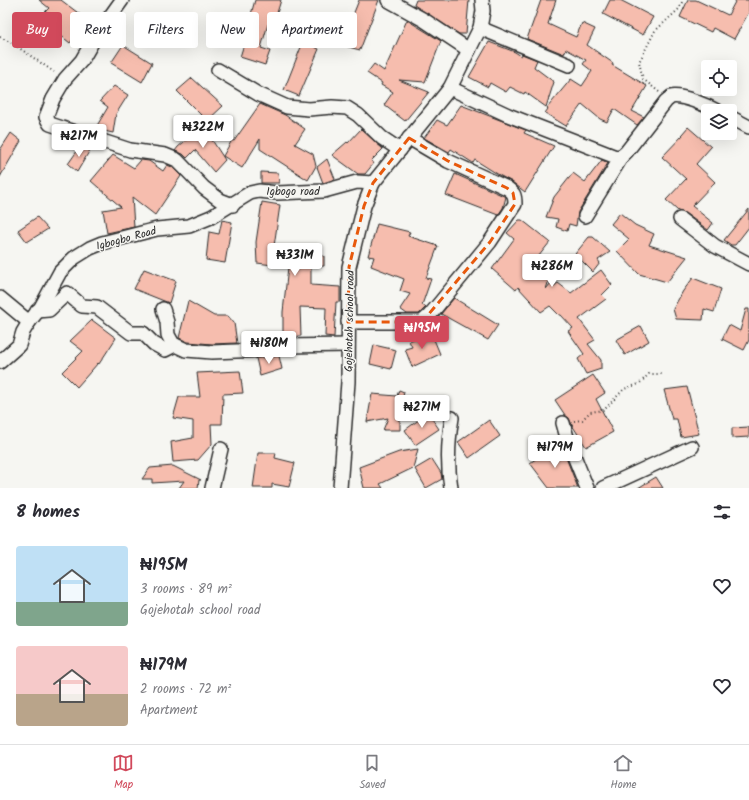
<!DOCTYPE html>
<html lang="en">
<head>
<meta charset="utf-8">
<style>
	:root { --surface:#fff; --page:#f7f7f7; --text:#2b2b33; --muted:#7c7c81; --line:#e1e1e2; --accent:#d1495b }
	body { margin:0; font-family:Kalam,sans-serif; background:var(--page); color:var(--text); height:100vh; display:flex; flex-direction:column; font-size:15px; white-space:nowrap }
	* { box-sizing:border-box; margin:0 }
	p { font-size:13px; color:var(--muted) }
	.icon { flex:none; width:22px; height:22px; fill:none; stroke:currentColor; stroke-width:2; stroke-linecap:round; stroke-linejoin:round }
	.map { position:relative; height:488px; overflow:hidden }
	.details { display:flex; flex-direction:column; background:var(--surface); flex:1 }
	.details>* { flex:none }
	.top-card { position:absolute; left:12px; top:12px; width:400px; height:36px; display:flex; gap:8px }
	.buttons { position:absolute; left:701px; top:60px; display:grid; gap:8px }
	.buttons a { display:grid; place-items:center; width:36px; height:36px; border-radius:4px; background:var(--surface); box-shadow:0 4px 16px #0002; font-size:20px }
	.price { position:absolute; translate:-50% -34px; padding:0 9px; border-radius:4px; background:#fff; color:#222; font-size:13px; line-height:26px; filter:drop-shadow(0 1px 2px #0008) }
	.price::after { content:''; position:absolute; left:50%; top:24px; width:12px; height:9px; margin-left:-6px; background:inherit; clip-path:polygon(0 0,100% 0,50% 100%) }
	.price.active { background:var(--accent); color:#fff }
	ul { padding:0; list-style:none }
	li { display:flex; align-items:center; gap:12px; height:100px; padding:0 16px }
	li span { display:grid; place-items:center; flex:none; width:112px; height:80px; border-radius:4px; color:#555 }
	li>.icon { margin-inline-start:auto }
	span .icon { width:48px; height:48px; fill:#fffc; stroke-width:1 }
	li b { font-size:17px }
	h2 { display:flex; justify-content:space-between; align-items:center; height:48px; padding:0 16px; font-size:17px }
	.tag { padding:0 14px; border-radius:4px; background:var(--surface); box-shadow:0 4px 16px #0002; font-size:14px; line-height:36px }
	.tag.active { background:var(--accent); color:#fff }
	.tabs { display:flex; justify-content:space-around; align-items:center; height:56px; border-top:1px solid var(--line); background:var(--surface); font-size:11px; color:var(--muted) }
	.tabs a { display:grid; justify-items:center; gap:2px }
	.tabs .active { color:var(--accent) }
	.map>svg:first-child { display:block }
</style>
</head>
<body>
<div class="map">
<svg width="749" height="488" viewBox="0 0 749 488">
	<rect width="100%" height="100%" fill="#f6f6f2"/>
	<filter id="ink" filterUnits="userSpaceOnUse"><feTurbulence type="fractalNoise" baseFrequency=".025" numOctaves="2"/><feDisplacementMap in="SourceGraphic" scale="8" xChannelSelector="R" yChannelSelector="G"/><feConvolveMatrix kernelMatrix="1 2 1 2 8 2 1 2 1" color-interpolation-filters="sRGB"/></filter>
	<g filter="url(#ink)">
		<g fill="#f6bdae" stroke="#2b2b2b">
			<path d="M39,0H61L90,22L77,42L73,39L70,43L39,18L49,8Z"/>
			<path d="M255,0H281L273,26L268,24L261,48L270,51L265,65L240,57L252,18H250Z"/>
			<path d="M359,0H379L360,50L341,45Z"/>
			<path d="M416,0H469L466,34H459L414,5Z"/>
			<path d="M541,0H556L548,24L576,37L582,23L595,29L587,45L613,63L612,65L647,86L632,111L644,117L637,125L614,109L607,122L600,119L582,104L566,126L545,113L548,109L547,108L571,79L582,86L592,71L583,64L586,60L566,49L564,54L527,39Z"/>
			<path d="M610,0H620L653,17L643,35L603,14Z"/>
			<path d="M688,0H696L728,15L736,0H749V12L734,39L713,28L711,32L680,17Z"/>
			<path d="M407,20L441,41L425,82L399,80L429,92L405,121L384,105L393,92L381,85L382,83L367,73L374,64L384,71Z"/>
			<path d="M303,42L319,49L299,96L284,90Z"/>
			<path d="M489,42L515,52L521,56L522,54L537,60L534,67L554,82L546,107L525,92L524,94L510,87L506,92L490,83L488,87L469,77Z"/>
			<path d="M123,45L152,63L142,82L111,63Z"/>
			<path d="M192,78L223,106L207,121L177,91Z"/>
			<path d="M114,86L128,95L116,114L113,133L95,129L108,107L100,101Z"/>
			<path d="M260,104L285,115L305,129L295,144L313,154L316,166L308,180L260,149V139L242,168L223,156L232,140L234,141Z"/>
			<path d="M461,105L526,130L524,133L554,146L525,192L512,182L499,175L475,160L473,163L451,149L449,152L424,138L437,120L447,125Z"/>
			<path d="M203,126L225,160L214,172L195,150L187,158L183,154L175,151L178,147Z"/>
			<path d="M688,127L711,147L696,164L715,182L692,206L713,223L708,230L685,213L678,211L666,200L686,179L662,157L683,135L682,134Z"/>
			<path d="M361,129L383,149L371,161L374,163L365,174H358L332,155L347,142L348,143Z"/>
			<path d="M11,133L21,141L0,177V150Z"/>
			<path d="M82,144L90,150L77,172L68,164Z"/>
			<path d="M113,155L134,168L141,160L149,161L163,171L167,165L172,167L181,176L155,215L132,197L134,227L107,233L103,210L121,207L91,181Z"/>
			<path d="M327,159L335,179L323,183L317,167Z"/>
			<path d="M602,160L608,163L578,212L576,226L569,224L567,231L556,227L558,219L546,217L554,197L573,173L585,182Z"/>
			<path d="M261,172L278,173L279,183H261Z"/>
			<path d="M455,174L506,197L503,208L498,215L446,195Z"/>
			<path d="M262,202L280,205L273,253L324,256V266H311V285L340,287V302H336L334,337L325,336L326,308L300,307L301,336L283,337V312L288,267L257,263L256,242Z"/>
			<path d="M749,209V227L735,245H731L724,240Z"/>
			<path d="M620,213L635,225L654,234L649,245L687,257L667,282L639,274L617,251L629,239L611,224Z"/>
			<path d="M37,217L48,229L27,242L18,230Z"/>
			<path d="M222,220L232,222L225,263L206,260L209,232L219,234Z"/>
			<path d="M519,220H522L550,242L534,262L549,280L546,289L551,283L554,286L558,283L571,293L601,270L612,285L602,295L606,299L579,319L595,340L588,344L601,360V369L586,374L578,359L584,354L568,331L573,328L561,315H559L550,306L541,312L518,287L516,290L492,269L514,239L507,233Z"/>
			<path d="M377,224L410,232L408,236L438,246L426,278L431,279L422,305L426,307L419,314H407L400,309L410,294L400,291L404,279L371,266L374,257L368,256Z"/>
			<path d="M589,237H593L610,252L598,260L600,263L593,272L575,254Z"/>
			<path d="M144,269L176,281L169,303L134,289Z"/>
			<path d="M693,278L721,289L714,312L704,309L703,320L676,319L673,309L683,291Z"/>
			<path d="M454,298L498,325L488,340L441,314Z"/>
			<path d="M188,301L214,316H228L234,323L237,343L212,344L188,342L179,338Z"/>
			<path d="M746,309H749V340L744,350L722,339L729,325L740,331Z"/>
			<path d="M92,320L116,338L99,364L98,363L77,387L62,372L83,351L70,341Z"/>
			<path d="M641,326L649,341L625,355L616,340Z"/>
			<path d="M426,334L429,339L433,337L440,354L412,367L405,349L412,347L409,341Z"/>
			<path d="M374,345L396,350L391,369L370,364Z"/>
			<path d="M279,356L282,369L260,376L256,358Z"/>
			<path d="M240,371L243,393L223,394L222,424H211L212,444L198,460L173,462L171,442L193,438V421L173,418L179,397H200L197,373Z"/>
			<path d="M593,375L605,393L596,399L613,432L586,447L572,425L569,418L565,415L555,400Z"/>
			<path d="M687,387L699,434L681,437L677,419H672L664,390Z"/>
			<path d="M399,390L404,392L398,420H400V430H383L388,418L367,422L372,394L397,396Z"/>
			<path d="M428,413L439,429L415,445L405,430Z"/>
			<path d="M489,420L500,436L469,458L458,442Z"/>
			<path d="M749,427V437L732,438V428Z"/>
			<path d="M558,443L565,455L578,488H549L530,463Z"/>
			<path d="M418,449L413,468L380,484L383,488H364L359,467L399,452Z"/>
			<path d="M258,453H276L275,458L295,463L289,487L272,484V488H253Z"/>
			<path d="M432,459L441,473L442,479L426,488L415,469Z"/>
			<path d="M173,466L201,480H199L198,488H179L184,481L152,483V479H142L150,468Z"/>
			<path d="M656,477L663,488H638Z"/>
		</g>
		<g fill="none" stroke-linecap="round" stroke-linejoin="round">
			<defs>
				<g id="minor">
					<path d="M122,0L94,39L82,60L65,79L53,99L46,117L50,124L130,150L165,155L177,160L204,188L220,200L233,205"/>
					<path d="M388,0L424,20L469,50"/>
					<path d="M480,28L569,65"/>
					<path d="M218,70L258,94L287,107L309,109L332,107L347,108L358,115L382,138L400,150"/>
					<path d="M450,88L508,115L616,157L622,156"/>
					<path d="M730,117L749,127"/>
					<path d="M585,216L622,156L627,151L666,101C666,101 671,97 671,97C681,94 708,106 717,111"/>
					<path d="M680,219L715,246L749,264"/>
					<path d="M0,298L29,322"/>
					<path d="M163,309L167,322L168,335L173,344L186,350L212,352L264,350L287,346L348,345"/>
					<path d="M37,311L49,310L67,293L82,306L97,307L131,333H143L154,344L165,350L175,345"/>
					<path d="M348,322H422L429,316L490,242L515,204C515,195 514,193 507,188L448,161L409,138"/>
					<path d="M0,362L19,345L23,332L29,322L41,307L60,272L74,258L90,248L102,243L157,229L189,226L211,217L250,193L259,191L277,193L324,191L357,182L373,183"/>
					<path d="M563,423L568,441L587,488"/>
					<path d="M212,488L221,449"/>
					<path d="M340,488L348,382L349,267L364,206L373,183L450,88L480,28L483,11L482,0"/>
					<path d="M451,488C447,464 448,441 452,418"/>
					<path d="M603,488L692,447"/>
				</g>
			</defs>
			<use href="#minor" stroke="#2b2b2b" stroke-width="16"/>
			<g stroke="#2b2b2b" stroke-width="2" stroke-dasharray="1 3" stroke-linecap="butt">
				<path d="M0,37L12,43L54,72"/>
				<path d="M659,92L643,79L639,62L655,31L679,9L683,0"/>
				<path d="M574,421L582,420L590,412L604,410L624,389L639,384L649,374H662"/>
			</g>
			<use href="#minor" stroke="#f6f6f2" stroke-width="13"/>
		</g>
	</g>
	<path fill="none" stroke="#e8590c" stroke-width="3" stroke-dasharray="8 5" stroke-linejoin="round" d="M409,138L448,161L507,188L513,193L515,204L490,242L422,322H348L349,267L364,206L373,183Z"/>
	<g text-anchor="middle" stroke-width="3" stroke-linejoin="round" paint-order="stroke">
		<g font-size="11" fill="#2b2b2b" stroke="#f6f6f2">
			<text x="293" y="195">Igbogo road</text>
			<text transform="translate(126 238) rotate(-15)" y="4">Igbogbo Road</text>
			<text transform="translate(349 321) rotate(-89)" y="4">Gojehotah school road</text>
		</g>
	</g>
</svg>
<div class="buttons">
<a><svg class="icon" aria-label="locate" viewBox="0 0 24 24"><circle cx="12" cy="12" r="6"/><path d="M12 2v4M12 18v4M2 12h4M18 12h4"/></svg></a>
<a><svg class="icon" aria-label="layers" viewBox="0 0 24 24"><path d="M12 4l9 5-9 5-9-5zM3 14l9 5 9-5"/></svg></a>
</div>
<b class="price" style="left:203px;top:149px">₦322M</b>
<b class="price" style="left:79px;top:158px">₦217M</b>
<b class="price" style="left:295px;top:277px">₦331M</b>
<b class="price" style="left:552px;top:288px">₦286M</b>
<b class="price active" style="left:422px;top:350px">₦195M</b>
<b class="price" style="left:269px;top:365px">₦180M</b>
<b class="price" style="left:422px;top:429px">₦271M</b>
<b class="price" style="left:555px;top:469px">₦179M</b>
<div class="top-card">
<a class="tag active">Buy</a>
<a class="tag">Rent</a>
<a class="tag">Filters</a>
<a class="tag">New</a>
<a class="tag">Apartment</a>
</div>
</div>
<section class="details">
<h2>8 homes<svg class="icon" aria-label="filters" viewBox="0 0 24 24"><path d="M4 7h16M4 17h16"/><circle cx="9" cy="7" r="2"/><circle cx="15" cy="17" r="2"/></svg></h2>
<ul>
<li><span style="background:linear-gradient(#bfe0f5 70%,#7fa58c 0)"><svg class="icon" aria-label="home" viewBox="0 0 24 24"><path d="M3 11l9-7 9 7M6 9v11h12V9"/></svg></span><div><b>₦195M</b><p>3 rooms · 89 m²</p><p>Gojehotah school road</p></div><svg class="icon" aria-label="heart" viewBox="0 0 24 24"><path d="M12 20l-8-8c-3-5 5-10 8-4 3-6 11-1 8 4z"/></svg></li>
<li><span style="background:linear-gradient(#f6c9c9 60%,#b9a48a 0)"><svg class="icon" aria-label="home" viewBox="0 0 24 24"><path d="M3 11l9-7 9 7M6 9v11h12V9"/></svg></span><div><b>₦179M</b><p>2 rooms · 72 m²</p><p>Apartment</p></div><svg class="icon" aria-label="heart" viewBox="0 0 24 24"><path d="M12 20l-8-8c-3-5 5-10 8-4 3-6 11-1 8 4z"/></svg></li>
</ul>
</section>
<nav class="tabs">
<a class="active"><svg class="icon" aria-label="map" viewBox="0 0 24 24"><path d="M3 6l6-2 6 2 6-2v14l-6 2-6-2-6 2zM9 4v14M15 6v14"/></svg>Map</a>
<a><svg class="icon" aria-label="saved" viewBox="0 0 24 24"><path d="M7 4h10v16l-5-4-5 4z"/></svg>Saved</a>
<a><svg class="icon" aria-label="home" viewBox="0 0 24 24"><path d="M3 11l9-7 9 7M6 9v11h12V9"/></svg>Home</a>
</nav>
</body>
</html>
